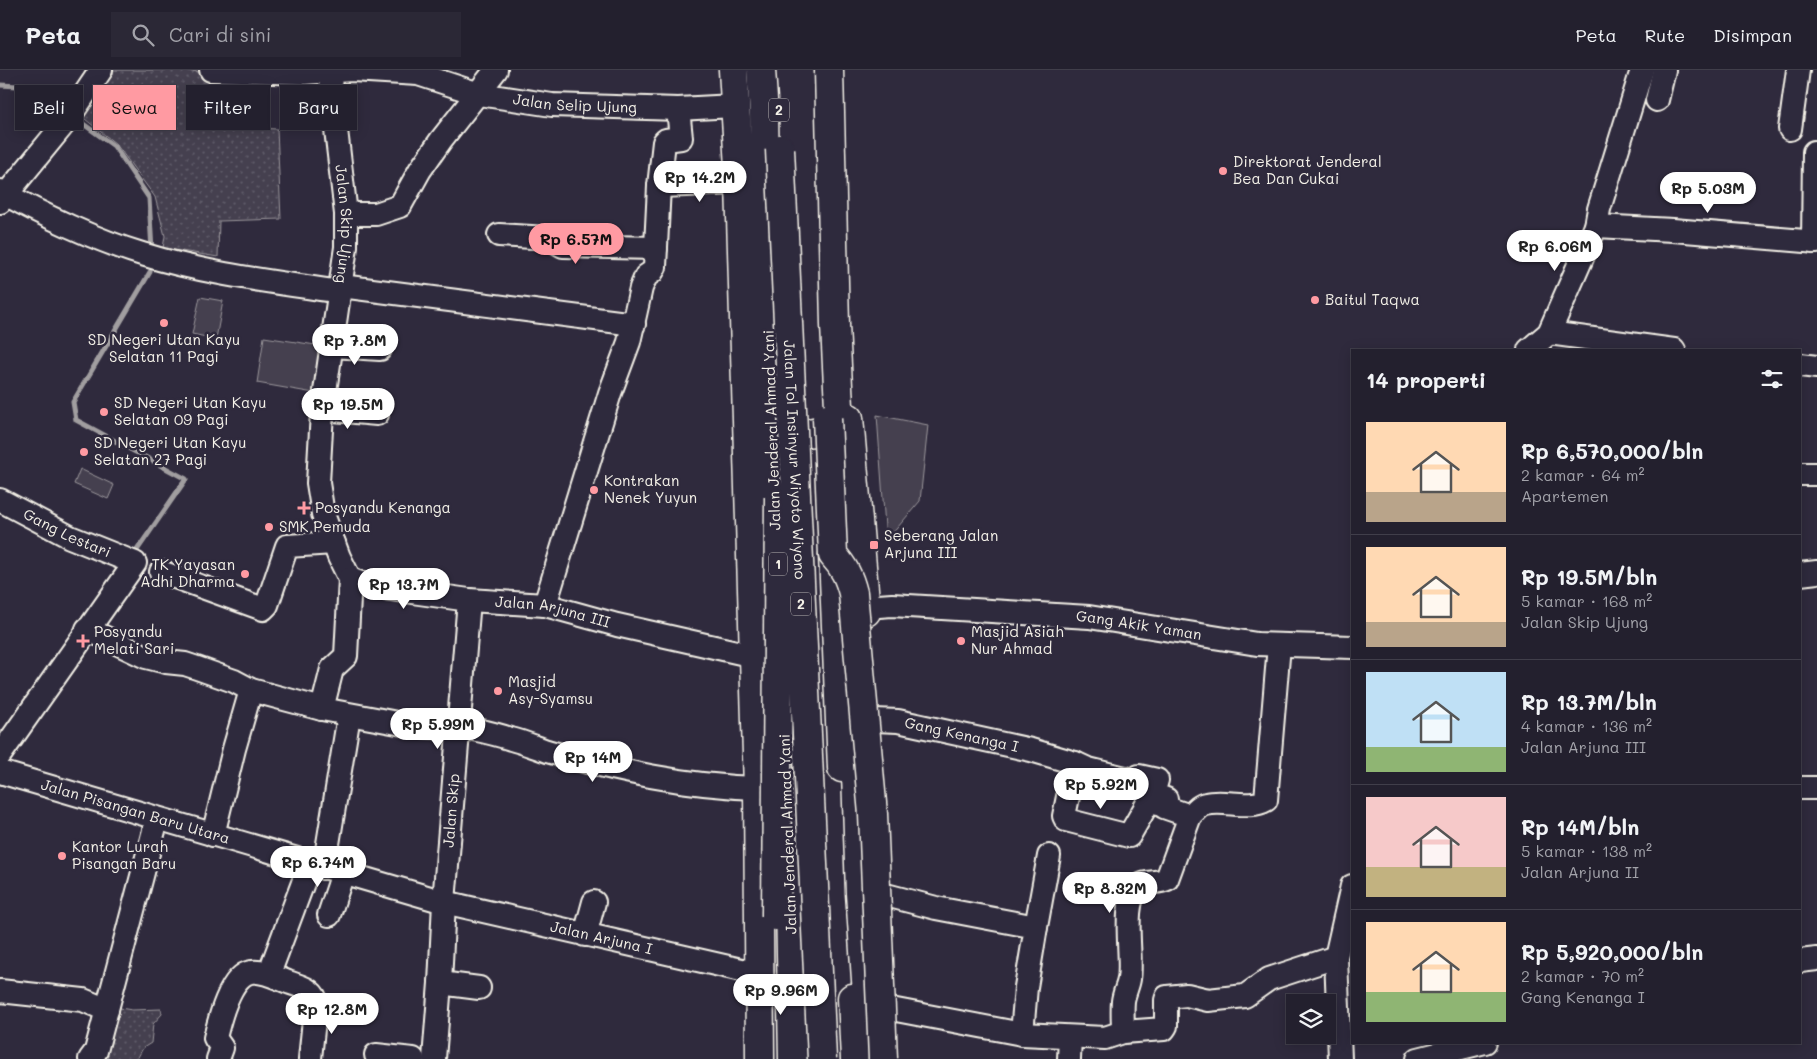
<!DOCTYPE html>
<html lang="id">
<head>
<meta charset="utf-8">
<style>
	:root { --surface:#23202e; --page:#2b2836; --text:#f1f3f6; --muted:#a3a3aa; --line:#403e4a; --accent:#ff9aa2 }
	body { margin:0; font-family:Mali,sans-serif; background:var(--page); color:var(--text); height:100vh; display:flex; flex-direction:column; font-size:19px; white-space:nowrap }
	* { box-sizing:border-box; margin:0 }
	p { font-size:16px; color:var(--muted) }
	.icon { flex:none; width:28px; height:28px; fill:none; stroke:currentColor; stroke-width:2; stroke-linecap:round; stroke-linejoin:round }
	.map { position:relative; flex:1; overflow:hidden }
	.details { position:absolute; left:1351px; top:279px; width:450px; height:695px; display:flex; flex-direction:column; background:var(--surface); border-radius:0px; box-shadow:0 2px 12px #0003,0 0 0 1px var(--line) }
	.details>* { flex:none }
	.top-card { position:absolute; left:15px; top:15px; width:475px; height:45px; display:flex; gap:10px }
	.controls { position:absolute; left:1286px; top:924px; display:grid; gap:10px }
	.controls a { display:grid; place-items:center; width:50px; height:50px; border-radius:0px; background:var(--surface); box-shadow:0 2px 12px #0003,0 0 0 1px var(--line); font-size:25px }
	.price { position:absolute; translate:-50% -42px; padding:0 11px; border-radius:18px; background:#fff; color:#222; font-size:16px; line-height:32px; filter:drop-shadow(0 1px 2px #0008) }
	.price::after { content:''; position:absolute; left:50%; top:30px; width:15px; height:11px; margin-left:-8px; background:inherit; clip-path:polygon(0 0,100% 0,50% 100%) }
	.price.current { background:var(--accent); color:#111 }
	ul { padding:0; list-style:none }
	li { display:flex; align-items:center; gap:15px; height:125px; padding:0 15px }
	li+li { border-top:1px solid var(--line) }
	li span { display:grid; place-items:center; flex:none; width:140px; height:100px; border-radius:0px; color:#555 }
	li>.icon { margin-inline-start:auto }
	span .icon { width:60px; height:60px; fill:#fffc; stroke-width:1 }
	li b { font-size:21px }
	h2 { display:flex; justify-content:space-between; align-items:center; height:60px; padding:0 15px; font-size:21px }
	.chip { padding:0 18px; border-radius:0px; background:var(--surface); box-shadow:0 2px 12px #0003,0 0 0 1px var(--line); font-size:18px; line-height:45px }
	.chip.current { background:var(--accent); color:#111 }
	header { display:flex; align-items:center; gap:30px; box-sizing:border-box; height:70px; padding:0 25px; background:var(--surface); border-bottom:1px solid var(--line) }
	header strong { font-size:24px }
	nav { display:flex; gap:28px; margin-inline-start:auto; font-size:18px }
	.search { width:350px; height:45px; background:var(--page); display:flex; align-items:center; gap:12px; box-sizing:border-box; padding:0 18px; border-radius:0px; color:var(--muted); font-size:19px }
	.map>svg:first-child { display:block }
</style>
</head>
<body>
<header>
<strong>Peta</strong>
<div class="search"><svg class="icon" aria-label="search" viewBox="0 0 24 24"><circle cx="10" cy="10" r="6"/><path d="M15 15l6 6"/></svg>Cari di sini</div>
<nav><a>Peta</a><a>Rute</a><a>Disimpan</a></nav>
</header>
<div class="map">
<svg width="1817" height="989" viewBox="0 0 1817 989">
	<defs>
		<pattern id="grass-dots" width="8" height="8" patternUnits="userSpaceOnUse" patternTransform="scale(1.25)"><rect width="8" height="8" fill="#454050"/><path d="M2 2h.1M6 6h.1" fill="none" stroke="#605c69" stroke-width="1.8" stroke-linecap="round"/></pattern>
	</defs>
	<rect width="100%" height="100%" fill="#2f2a3d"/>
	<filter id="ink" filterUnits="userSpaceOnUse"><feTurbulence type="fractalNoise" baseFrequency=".02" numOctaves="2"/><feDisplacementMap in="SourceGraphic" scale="10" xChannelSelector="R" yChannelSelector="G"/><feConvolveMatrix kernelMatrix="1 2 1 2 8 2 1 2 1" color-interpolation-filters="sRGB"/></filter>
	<g filter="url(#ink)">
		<g fill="url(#grass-dots)" stroke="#9c989c">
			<path d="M110,0H181L227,5V57L277,59L281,149L219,151L218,187L163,178L165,166L155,127L116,74L80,45Z"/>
			<path d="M108,936L132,940L161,939L162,944L153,954L151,973L143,978L137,989H82Z"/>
		</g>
		<g fill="#454050" stroke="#9c989c">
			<path d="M200,227L223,231L216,269L192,264Z"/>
			<path d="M264,267L322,276L314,323L257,313Z"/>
			<path d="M877,345L928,355L920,431L886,471Z"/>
			<path d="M80,399L114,415L108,429L74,414Z"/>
		</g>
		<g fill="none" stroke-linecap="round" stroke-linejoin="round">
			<g stroke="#a19ea0" stroke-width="5">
				<path d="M0,15L18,16L58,35L66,41"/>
				<path d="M75,48L114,76L149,128L152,181"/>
				<path d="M133,486L186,409L76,350L73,332L150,202"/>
			</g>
			<defs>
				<g id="minor">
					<path id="s1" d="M211,0L305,3L352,0L418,4L479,24L552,35L678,39L734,36"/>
					<path id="s2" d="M329,1L346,144V177L322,342L318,413L323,444L339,487L350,509"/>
					<path d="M1657,30L1664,0"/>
					<path d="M1790,59L1798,0"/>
					<path d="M659,116L740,113"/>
					<path d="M0,121C42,145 96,170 142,184C206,204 274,212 340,222"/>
					<path d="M0,132L68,49L101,0"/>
					<path d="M346,144H376L400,136L420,100L441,70L496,0"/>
					<path d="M1596,156L1673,160L1817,172"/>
					<path d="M499,165L549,168L563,176L656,178"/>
					<path d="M1813,172L1814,82"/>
					<path d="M341,216L634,254"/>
					<path d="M1549,263L1674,280"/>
					<path d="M332,276L380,279"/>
					<path d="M1529,280L1549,263L1596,156L1599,139L1642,0"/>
					<path d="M1800,295L1817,297"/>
					<path d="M323,339L377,344"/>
					<path d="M1800,404H1817"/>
					<path id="s3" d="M0,430L70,467L135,493L0,685"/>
					<path d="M161,502L263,539L267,535L287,476L334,473"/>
					<path d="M1800,504L1817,502"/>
					<path id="s4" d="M350,509L369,516L469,530L545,535L617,555L754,586"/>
					<path d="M545,535L610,323L629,272L641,218L646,206L652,202L655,197L659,116L664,72L666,70L681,68L678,39"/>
					<path id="s5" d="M865,537L892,535L1089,547L1257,574L1352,577"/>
					<path d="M87,559L146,587L166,592L185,594L197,598L234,611L251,620L322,639L408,655L459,659"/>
					<path d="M322,639L332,599L346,586L350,509"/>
					<path id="s6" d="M875,650L898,651L1031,680L1075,693L1088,699L1137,711L1139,706L1157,710L1153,724L1166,729L1164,737L1190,746L1167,809C1157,814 1145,810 1138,817C1121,835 1133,886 1129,909C1128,916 1124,923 1123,931C1122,941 1123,952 1123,962"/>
					<path d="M459,656C477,660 494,663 511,669C523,672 535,677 547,681C617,701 685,716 758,718"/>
					<path d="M1075,693L1064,746L1066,750L1129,766L1153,724"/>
					<path id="s7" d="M0,702L444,832L759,904"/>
					<path d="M1800,718H1817"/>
					<path d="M1190,746C1195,741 1199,735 1206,734C1224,729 1249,740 1266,730L1279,575"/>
					<path d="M213,765L234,679L251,620"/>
					<path d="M323,798L327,780L349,645"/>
					<path d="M886,825L936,838L1036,857L1026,917L1022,964"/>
					<path d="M329,845L343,803"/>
					<path d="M1036,857L1049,786"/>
					<path d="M585,865L594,832"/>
					<path d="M1800,891L1817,889"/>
					<path d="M269,904L310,794"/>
					<path d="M440,913L479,918"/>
					<path d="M0,921L83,930L107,940"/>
					<path d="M891,939L1022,964L1105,968L1123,962L1164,959L1166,956V930L1167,927L1187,925L1208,930L1245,926L1269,909L1336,887"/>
					<path d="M376,985L413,989"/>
					<path d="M90,989L96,981L157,749"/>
					<path d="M218,989L222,978L215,968C219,951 230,905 251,902C263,900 277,908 288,912C300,916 312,919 316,930L310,989"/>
					<path id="s8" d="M434,989L440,913L444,832L469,530"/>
					<path d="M1069,989L1070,967"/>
					<path d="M1340,989L1336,887L1352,816"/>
					<path d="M1418,989L1485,972"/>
				</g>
				<g id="major">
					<path d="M733,0L740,113L754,586L758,718L760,989"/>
					<path d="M849,348L866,542"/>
				</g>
				<g id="highway">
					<path d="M761,0L764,44L769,346L775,453"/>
					<path d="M829,0L835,255L841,378"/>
					<path d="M773,348C800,363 817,373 839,344"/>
					<path d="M833,485L842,698"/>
					<path d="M855,673L860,823L869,953"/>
					<path d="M789,778L793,989"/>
					<path d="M852,928L855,989"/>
				</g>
			</defs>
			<use href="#minor" stroke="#f4f1e8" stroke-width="26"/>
			<use href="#major" stroke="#f4f1e8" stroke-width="31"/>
			<use href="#highway" stroke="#f4f1e8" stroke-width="31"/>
			<use href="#minor" stroke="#2f2a3d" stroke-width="22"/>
			<use href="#major" stroke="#2f2a3d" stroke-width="28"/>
			<use href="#highway" stroke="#2f2a3d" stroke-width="28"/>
			<defs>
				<g id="highway-bridge">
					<path id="s9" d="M780,79L822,989"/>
					<path d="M827,348L833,485C844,497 849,507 853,523L873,744L883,989"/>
					<path d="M776,846L779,427"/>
				</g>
			</defs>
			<use href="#highway-bridge" stroke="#f4f1e8" stroke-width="31" stroke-linecap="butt"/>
			<use href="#highway-bridge" stroke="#2f2a3d" stroke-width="28"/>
		</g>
	</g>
	<g fill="#ff9aa2" stroke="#2f2a3d" stroke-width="2">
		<circle cx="1223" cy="101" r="5"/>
		<circle cx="1315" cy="230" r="5"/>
		<circle cx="164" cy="253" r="5"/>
		<circle cx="104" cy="342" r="5"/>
		<circle cx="84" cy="382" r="5"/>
		<circle cx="594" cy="420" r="5"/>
		<path d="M301.5 430.5h5v5h5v5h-5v5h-5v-5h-5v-5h5z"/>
		<circle cx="269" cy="457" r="5"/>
		<rect x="869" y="470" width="10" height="10" rx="2.5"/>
		<circle cx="245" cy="504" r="5"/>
		<path d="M80.5 563.5h5v5h5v5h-5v5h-5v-5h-5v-5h5z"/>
		<circle cx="961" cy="571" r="5"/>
		<circle cx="498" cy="621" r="5"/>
		<circle cx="62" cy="786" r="5"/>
	</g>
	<g text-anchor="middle" stroke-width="5" stroke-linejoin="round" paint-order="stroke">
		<g fill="#2f2a3d" stroke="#b9b5b5" stroke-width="1">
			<rect x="769" y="28.5" width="20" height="23" rx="4"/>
			<rect x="769" y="482.5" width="18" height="23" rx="4"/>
			<rect x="791" y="522.5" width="20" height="23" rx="4"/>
		</g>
		<g font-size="14" font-weight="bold" fill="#f4f1e8">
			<text x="779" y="45">2</text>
			<text x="778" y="499">1</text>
			<text x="801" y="539">2</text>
		</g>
		<g font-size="15" fill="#f4f1e8" stroke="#2f2a3d">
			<text dy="5" stroke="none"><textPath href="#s1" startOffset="368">Jalan Selip Ujung</textPath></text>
			<text dy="5" stroke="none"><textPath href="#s2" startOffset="154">Jalan Skip Ujung</textPath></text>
			<text transform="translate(772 360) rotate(-92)" y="5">Jalan Jenderal Ahmad Yani</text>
			<text dy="5" stroke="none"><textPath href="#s9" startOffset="311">Jalan Tol Insinyur Wiyoto Wiyono</textPath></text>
			<text dy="5" stroke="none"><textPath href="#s3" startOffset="75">Gang Lestari</textPath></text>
			<text dy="5" stroke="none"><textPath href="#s4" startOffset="206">Jalan Arjuna III</textPath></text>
			<text dy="5" stroke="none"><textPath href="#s5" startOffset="275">Gang Akik Yaman</textPath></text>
			<text dy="5" stroke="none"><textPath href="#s6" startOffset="88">Gang Kenanga I</textPath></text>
			<text dy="5" stroke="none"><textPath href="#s8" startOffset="249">Jalan Skip</textPath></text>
			<text dy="5" stroke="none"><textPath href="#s7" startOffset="141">Jalan Pisangan Baru Utara</textPath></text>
			<text transform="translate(788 764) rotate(-92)" y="5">Jalan Jenderal Ahmad Yani</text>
			<text dy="5" stroke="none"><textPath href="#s7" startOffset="624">Jalan Arjuna I</textPath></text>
		</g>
		<g font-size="15" fill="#f4f1e8" stroke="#2f2a3d" text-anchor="start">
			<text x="1233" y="97">Direktorat Jenderal<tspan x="1233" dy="17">Bea Dan Cukai</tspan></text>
			<text x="1325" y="235">Baitul Taqwa</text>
			<text x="164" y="275" text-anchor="middle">SD Negeri Utan Kayu<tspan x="164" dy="17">Selatan 11 Pagi</tspan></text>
			<text x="114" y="338">SD Negeri Utan Kayu<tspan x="114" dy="17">Selatan 09 Pagi</tspan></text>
			<text x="94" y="378">SD Negeri Utan Kayu<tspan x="94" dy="17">Selatan 27 Pagi</tspan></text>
			<text x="604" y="416">Kontrakan<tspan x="604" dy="17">Nenek Yuyun</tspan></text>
			<text x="315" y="443">Posyandu Kenanga</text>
			<text x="279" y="462">SMK Pemuda</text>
			<text x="884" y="471">Seberang Jalan<tspan x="884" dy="17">Arjuna III</tspan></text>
			<text x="235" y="500" text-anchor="end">TK Yayasan<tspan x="235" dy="17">Adhi Dharma</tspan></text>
			<text x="94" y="567">Posyandu<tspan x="94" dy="17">Melati Sari</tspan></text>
			<text x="971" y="567">Masjid Asiah<tspan x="971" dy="17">Nur Ahmad</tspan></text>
			<text x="508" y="617">Masjid<tspan x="508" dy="17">Asy-Syamsu</tspan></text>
			<text x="72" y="782">Kantor Lurah<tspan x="72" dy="17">Pisangan Baru</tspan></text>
		</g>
	</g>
</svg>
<div class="controls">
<a><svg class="icon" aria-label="layers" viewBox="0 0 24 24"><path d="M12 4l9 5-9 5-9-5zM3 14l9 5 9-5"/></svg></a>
</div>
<b class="price" style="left:700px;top:133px">Rp 14.2M</b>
<b class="price" style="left:1708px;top:144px">Rp 5.03M</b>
<b class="price current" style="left:576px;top:195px">Rp 6.57M</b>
<b class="price" style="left:1555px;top:202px">Rp 6.06M</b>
<b class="price" style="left:355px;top:296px">Rp 7.8M</b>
<b class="price" style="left:348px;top:360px">Rp 19.5M</b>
<b class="price" style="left:404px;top:540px">Rp 13.7M</b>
<b class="price" style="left:438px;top:680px">Rp 5.99M</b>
<b class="price" style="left:593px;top:713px">Rp 14M</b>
<b class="price" style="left:1101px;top:740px">Rp 5.92M</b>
<b class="price" style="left:318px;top:818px">Rp 6.74M</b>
<b class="price" style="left:1110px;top:844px">Rp 8.32M</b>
<b class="price" style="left:781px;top:946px">Rp 9.96M</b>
<b class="price" style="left:332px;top:965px">Rp 12.8M</b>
<div class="top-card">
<a class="chip">Beli</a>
<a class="chip current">Sewa</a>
<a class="chip">Filter</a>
<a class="chip">Baru</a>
</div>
<section class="details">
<h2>14 properti<svg class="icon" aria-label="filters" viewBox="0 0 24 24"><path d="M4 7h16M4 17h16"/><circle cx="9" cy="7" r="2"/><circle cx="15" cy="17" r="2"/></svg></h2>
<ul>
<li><span style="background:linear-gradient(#ffd9b3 70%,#b9a48a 0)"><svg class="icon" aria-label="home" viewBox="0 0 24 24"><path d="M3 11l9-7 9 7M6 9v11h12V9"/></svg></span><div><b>Rp 6,570,000/bln</b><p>2 kamar · 64 m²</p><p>Apartemen</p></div></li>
<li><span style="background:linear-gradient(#ffd9b3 75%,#b9a48a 0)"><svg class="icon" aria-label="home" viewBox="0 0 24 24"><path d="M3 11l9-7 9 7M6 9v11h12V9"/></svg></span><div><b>Rp 19.5M/bln</b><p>5 kamar · 168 m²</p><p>Jalan Skip Ujung</p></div></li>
<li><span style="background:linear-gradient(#bfe0f5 75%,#8fb573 0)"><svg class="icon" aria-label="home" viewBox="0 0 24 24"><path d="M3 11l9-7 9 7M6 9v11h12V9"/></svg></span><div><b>Rp 13.7M/bln</b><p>4 kamar · 136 m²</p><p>Jalan Arjuna III</p></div></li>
<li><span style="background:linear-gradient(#f6c9c9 70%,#c2b280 0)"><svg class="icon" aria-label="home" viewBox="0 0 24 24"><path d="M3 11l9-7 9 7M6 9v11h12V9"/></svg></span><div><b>Rp 14M/bln</b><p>5 kamar · 138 m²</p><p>Jalan Arjuna II</p></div></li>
<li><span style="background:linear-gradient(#ffd9b3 70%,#8fb573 0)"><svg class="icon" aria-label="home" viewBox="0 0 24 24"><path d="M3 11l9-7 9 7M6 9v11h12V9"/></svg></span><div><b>Rp 5,920,000/bln</b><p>2 kamar · 70 m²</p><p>Gang Kenanga I</p></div></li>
</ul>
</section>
</div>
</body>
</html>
